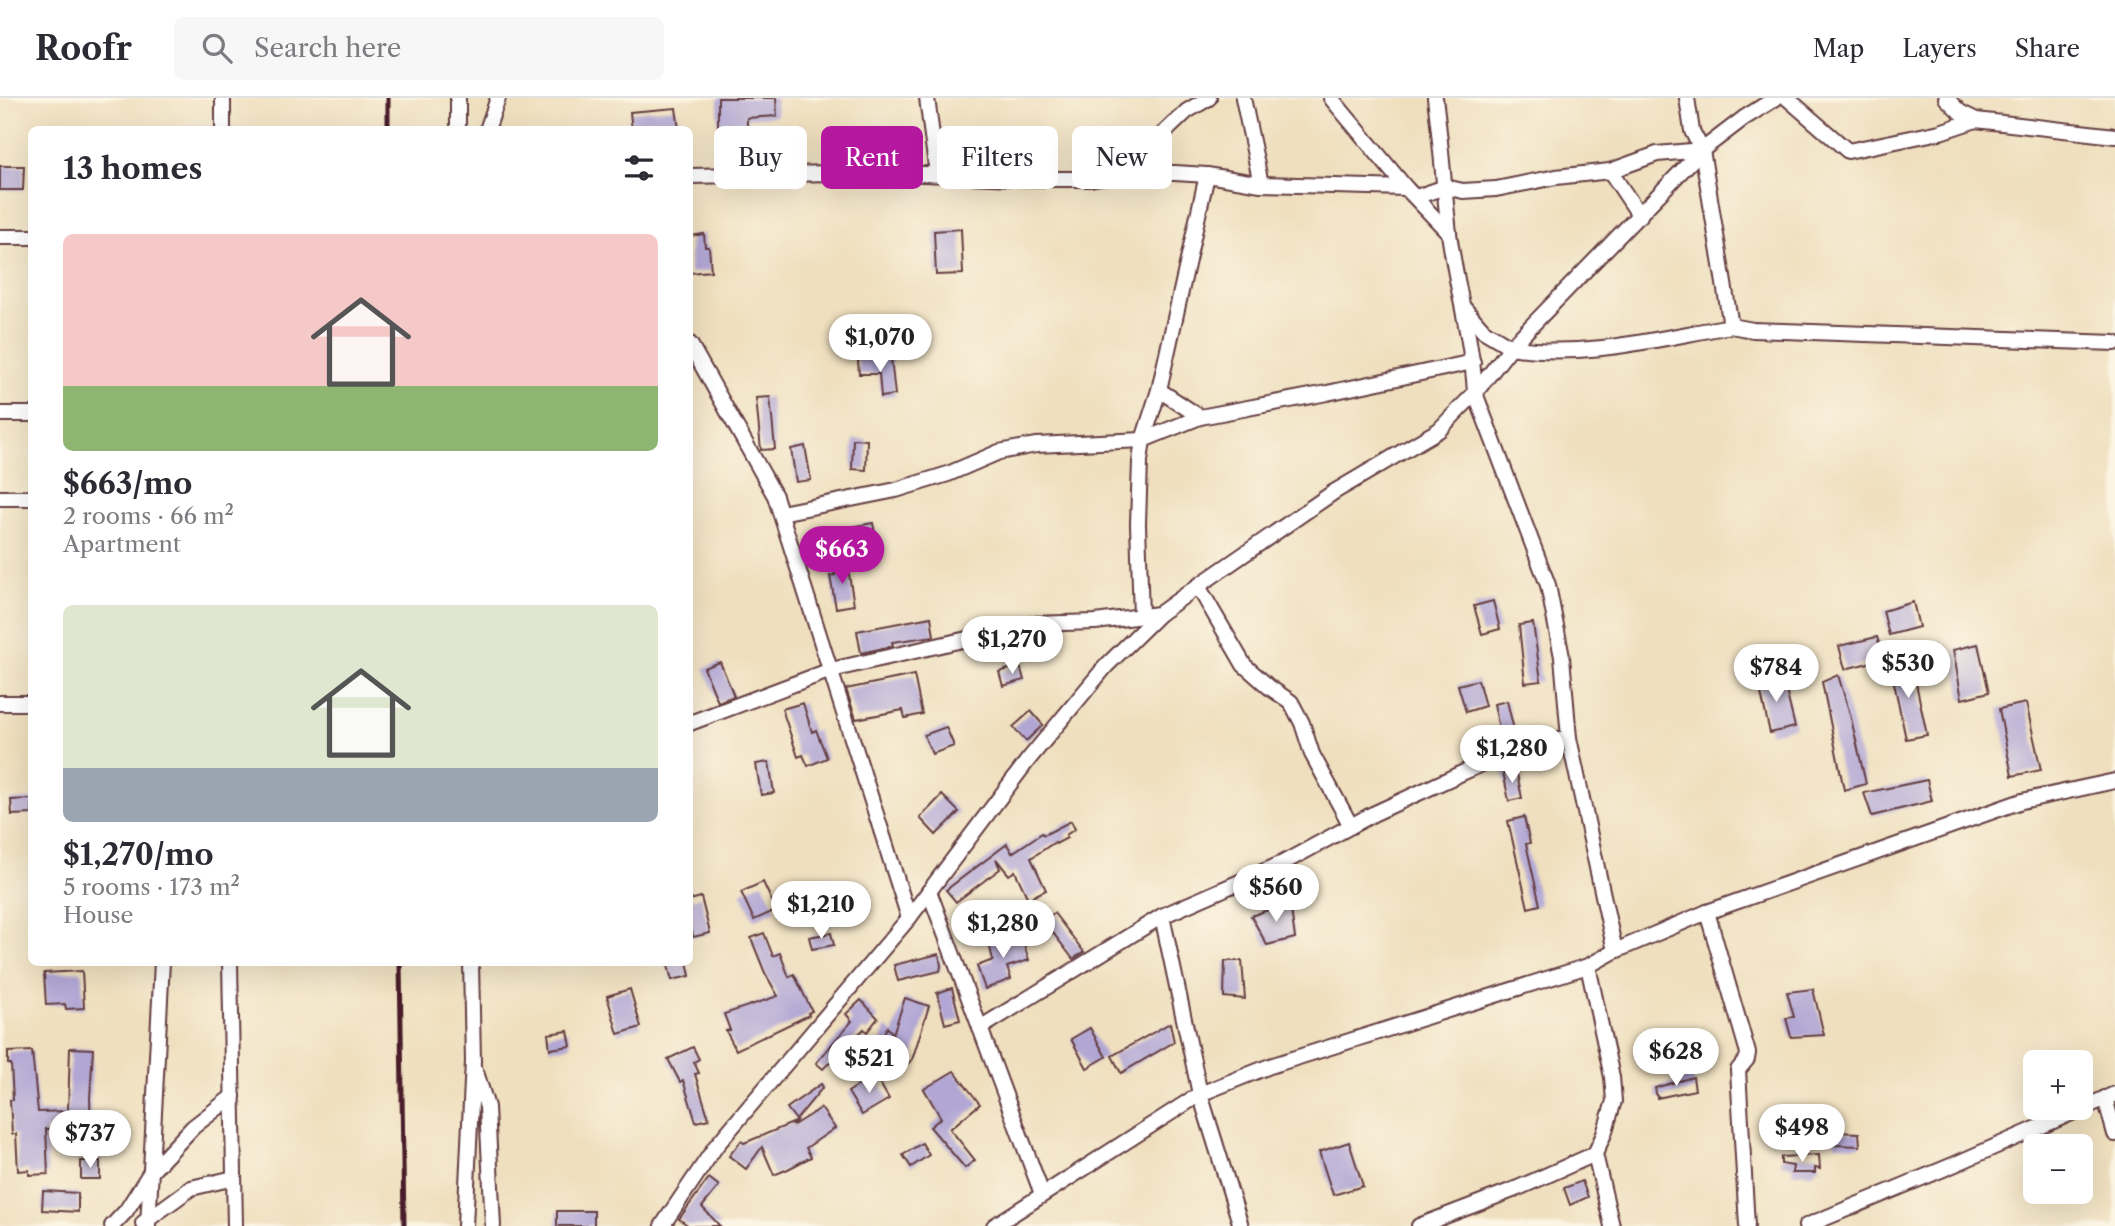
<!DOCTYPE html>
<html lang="en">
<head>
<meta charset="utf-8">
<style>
	:root { --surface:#fff; --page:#f7f7f7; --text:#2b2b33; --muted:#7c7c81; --line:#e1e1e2; --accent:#b5179e }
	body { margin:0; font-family:"Libre Caslon Text",serif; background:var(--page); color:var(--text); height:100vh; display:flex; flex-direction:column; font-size:26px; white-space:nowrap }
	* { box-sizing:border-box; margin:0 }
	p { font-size:23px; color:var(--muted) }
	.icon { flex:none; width:38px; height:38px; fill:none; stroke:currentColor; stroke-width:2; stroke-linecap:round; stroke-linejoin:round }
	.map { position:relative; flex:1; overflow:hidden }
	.sheet { position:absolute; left:28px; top:28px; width:665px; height:840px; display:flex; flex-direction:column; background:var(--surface); border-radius:10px; box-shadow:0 7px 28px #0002 }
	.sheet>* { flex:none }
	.hud { position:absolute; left:714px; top:28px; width:665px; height:63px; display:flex; gap:14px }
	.buttons { position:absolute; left:2023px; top:952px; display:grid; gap:14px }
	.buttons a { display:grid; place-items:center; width:70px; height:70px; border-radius:10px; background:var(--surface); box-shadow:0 7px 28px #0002; font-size:35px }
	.price { position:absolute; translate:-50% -60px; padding:0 16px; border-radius:24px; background:#fff; color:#222; font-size:23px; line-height:46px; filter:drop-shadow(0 2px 4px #0008) }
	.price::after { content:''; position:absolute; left:50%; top:42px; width:21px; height:16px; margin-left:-10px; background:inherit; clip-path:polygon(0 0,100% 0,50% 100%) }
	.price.current { background:var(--accent); color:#fff }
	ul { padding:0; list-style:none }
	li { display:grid; align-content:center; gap:14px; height:371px; padding:0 35px }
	li span { display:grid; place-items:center; height:217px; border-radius:10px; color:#555 }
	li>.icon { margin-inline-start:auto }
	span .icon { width:126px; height:126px; fill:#fffc; stroke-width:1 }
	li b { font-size:30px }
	h2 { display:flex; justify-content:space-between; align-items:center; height:84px; padding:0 35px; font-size:30px }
	.chip { padding:0 24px; border-radius:10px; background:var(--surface); box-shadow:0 7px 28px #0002; font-size:24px; line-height:63px }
	.chip.current { background:var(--accent); color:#fff }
	header { display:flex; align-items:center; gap:42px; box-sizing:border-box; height:98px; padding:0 35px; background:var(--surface); border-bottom:2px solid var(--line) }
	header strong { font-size:33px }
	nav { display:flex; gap:38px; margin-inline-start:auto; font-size:24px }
	.search { width:490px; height:63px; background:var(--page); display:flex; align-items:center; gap:18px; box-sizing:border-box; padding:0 24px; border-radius:10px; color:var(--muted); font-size:26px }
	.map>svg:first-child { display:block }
</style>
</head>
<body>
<header>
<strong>Roofr</strong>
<div class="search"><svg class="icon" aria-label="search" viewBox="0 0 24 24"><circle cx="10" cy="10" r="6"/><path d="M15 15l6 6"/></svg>Search here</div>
<nav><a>Map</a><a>Layers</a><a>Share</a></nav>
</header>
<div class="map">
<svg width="2115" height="1128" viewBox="0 0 2115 1128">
	<rect width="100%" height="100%" fill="#fcf5e5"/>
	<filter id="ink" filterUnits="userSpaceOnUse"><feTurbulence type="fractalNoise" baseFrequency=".0143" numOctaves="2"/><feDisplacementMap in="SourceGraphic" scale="14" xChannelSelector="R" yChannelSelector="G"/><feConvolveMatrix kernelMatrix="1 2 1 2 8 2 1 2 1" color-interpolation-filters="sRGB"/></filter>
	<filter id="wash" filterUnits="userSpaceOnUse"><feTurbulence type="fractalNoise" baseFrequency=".00686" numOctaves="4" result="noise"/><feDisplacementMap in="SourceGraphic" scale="28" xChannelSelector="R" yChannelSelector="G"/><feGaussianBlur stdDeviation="1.57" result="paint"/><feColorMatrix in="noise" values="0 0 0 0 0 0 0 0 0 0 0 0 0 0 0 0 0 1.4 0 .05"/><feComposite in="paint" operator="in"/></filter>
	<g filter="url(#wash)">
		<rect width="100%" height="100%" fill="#efdfbe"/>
		<g id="blocks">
			<g fill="#b2a7d4">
				<path d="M718,0H776L777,18L747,20V33H718Z"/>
				<path d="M676,10L679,32H632L630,14Z"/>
				<path d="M775,46L799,47V66L774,67Z"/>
				<path d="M0,68H24L23,92H0Z"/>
				<path d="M961,131L963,176L936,177L934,133Z"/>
				<path d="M704,136L705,149H709L711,173L690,175V138Z"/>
				<path d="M891,260L895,297L881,299L879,276H859L858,262Z"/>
				<path d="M770,299L775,351L761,352L756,300Z"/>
				<path d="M853,341L867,342L866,372L852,371Z"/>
				<path d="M805,348L811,382L796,384L791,351Z"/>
				<path d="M873,425L876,441L841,446L838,431Z"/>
				<path d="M847,464L854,507L836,510L830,478L835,477L833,466Z"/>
				<path d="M1493,503L1500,531L1482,536L1474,508Z"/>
				<path d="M1913,504L1919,529L1889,537L1883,513Z"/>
				<path d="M931,519L934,538L892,544L893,548L861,555L857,533Z"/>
				<path d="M1533,525L1541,583L1525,585L1519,527Z"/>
				<path d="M1877,539L1884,561L1845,571L1839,548Z"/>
				<path d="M1978,546L1989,594L1962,601L1953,552Z"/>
				<path d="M1911,562L1927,637L1906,641L1890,566Z"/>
				<path d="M720,564L734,598L718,604L704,570Z"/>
				<path d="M1020,568L1024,582L1003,588L999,574Z"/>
				<path d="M1782,576L1795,629L1770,635L1758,582Z"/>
				<path d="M914,577L922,616L905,620L903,612L856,621L846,591Z"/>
				<path d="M1838,577L1850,616L1866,686L1844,692L1822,584Z"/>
				<path d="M1478,582L1485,608L1466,614L1458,587Z"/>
				<path d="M1507,603L1514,632L1500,635L1494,606Z"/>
				<path d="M803,605L812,634L816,632L827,660L808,668L803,657L798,659L782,611Z"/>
				<path d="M2026,605L2041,672L2012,678L1999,611Z"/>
				<path d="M1031,613L1043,627L1026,643L1013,629Z"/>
				<path d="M946,629L954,648L932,656L924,637Z"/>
				<path d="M769,664L774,695L761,697L756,666Z"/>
				<path d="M1516,671L1522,700L1509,703L1503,674Z"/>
				<path d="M1927,682L1932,703L1872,718L1864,695Z"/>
				<path d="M942,697L959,714L936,737L920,720Z"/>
				<path d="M32,701V716L12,717L11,702Z"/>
				<path d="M1524,719L1530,745L1526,746L1540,807L1528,810L1508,723Z"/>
				<path d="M1071,723L1075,731L1066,737L1067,740L1056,746L1055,744L1031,760L1046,792L1028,801L1015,773L1009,777L996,761L1000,771L956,804L946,792L1007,746L1012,755L1042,735L1044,737Z"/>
				<path d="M763,784L776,812L754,822L741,794Z"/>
				<path d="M701,799L710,835L693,839L692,833L690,834V802Z"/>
				<path d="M1290,804L1295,840L1267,847L1251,818Z"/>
				<path d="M1054,815L1084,854L1073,861L1044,823Z"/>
				<path d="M764,835L773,858L780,855L789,879L794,876L812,913L808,915L809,917L736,952L726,933L730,932L724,916L778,898L765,875L751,840Z"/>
				<path d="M831,835L834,847L812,851L809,839Z"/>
				<path d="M1020,835L1029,862L1007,869L1011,881L985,891L977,868L993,862L989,845Z"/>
				<path d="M939,856L941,868L940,873L898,883L894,867Z"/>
				<path d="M1225,863H1242L1245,901L1224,899Z"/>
				<path d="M667,864H687L690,878L672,882Z"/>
				<path d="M82,873L84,910L66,911L65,906L46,907L44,875Z"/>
				<path d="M952,890L960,922L945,926L937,895Z"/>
				<path d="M630,891L641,929L618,936L607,898Z"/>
				<path d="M1813,891L1824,937L1791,939L1786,920L1794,919L1787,894Z"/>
				<path d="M905,900L929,908L912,962L902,970L880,944L887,929L893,936Z"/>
				<path d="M861,902L878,920L867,934L864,931L844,950L850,955L839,970L831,963L823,971L816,965L852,923L846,916Z"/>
				<path d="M1170,925L1174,944L1121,975L1112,958Z"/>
				<path d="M1090,930L1106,959L1087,970L1071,941Z"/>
				<path d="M568,933L571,948L550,951L548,936Z"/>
				<path d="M693,949L699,961L694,964L699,975L695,976L709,1021L696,1024L683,982L680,984L668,961Z"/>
				<path d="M70,950L93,951L90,1000L91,1030L46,1031L48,1076L29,1077V1072L18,1073L16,1036H12L10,1002H13L11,966H8V954L32,953L38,1014L68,1013Z"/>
				<path d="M954,973L980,1006L950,1031L975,1062L965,1070L930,1029L941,1020L924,991Z"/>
				<path d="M875,977L889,1001L862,1017L848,994Z"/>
				<path d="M1693,979L1695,992L1657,1000L1655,990Z"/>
				<path d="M821,986L823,989L796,1022L787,1010Z"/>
				<path d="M821,1010L835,1030L806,1050L811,1059L788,1071L774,1077L762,1049L746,1071L729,1058L741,1043L744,1045L795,1024L792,1028Z"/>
				<path d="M1833,1034L1859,1035L1860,1048L1835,1047Z"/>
				<path d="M1349,1044L1363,1088L1333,1097L1319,1054Z"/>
				<path d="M922,1045L929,1057L911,1069L903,1057Z"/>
				<path d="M1819,1057L1820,1071L1815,1070V1075H1792L1793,1068L1781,1066V1059Z"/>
				<rect x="81" y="1063" width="19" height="18"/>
				<path d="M709,1080L719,1088L702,1109L720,1128H689L679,1121Z"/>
				<path d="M1582,1083L1588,1099L1570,1107L1564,1090Z"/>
				<path d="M43,1093L78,1095V1114L42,1112Z"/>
				<rect x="557" y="1113" width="37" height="15"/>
			</g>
		</g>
	</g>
	<g filter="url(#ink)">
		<use href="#blocks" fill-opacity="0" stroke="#633c41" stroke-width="2"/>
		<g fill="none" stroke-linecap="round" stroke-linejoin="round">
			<defs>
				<g id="minor">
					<path d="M223,0V32"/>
					<path d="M458,0V32"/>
					<path d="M927,0L937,76"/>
					<path d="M1243,0L1261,86"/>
					<path d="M1331,0L1406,90"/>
					<path d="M1435,0C1441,45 1444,90 1449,135C1456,188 1472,240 1475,295L1548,487L1562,559L1569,640L1615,853"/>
					<path d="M1687,0L1692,33L1702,52L1731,228"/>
					<path d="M1787,0L1848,53L1940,34L1976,22"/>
					<path d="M1946,0L1960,14L1976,22L2115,38"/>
					<path d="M487,32L498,0"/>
					<path d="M1610,73L1640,118"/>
					<path d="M1122,75L1187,13L1209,0"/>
					<path d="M690,78L879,74L1035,81H1090L1122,75H1175L1207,77L1261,86L1406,90L1449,135"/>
					<path d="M1416,99L1445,89L1463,93L1496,91L1556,79L1610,73L1657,56L1702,52"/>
					<path d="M0,139H32"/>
					<path d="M1463,209L1484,233L1511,249L1702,52L1744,20L1776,0"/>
					<path d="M690,246L775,398L909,820"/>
					<path d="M1159,292L1200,319"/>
					<path d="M0,316H32"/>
					<path d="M0,400H32"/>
					<path d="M781,415L896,392L948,376L999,354L1036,347L1143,342L1200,319L1327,295L1473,264"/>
					<path d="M1198,488L1244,567L1269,589L1291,604L1302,625L1312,656L1351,728"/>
					<path d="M1141,518L1138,426L1140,363L1143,342L1159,292L1207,77"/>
					<path d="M0,605H32"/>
					<path d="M690,625L831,572L1033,526L1095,524L1159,516"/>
					<path d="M929,793L1042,1096"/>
					<path d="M1707,814L1748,955L1747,961L1738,972L1747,1128"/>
					<path d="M1162,818L1200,996L1241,1128"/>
					<path d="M230,864L235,1128"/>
					<path d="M1588,868L1612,979L1614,1003L1604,1036L1595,1056L1612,1128"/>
					<path d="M980,930L1162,818L1283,765L1373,716L1527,645L1569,640"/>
					<path d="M476,974L487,1009L493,1128"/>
					<path d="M2105,1000L2115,1036"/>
					<path d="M143,1125L191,1090L234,1080"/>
					<path d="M112,1128L126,1113L150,1075L193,1029L233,998"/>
					<path d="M148,1128L162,864"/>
					<path d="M465,1128L473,963L471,864"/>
					<path d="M662,1128L716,1048L909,820L1028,662L1106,568L1159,516L1198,488L1334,394L1439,332L1475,295L1511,249C1583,261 1660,240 1731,228L1753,232L2115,245"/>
					<path d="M994,1128L1200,996L1270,968L1588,868L1615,853L1707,814L2022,703L2115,683"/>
					<path d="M1419,1128L1518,1090L1595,1056"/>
					<path d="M1806,1128L1953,1067L2115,996"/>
				</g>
			</defs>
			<use href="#minor" stroke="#633c41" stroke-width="18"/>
			<use href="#minor" stroke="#fff" stroke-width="14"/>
			<g stroke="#4a1f2b" stroke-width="5">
				<path d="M388,0V32"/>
				<path d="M400,864L404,1128"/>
			</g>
		</g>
	</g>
</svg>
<div class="buttons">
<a>+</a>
<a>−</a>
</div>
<b class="price" style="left:880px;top:276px">$1,070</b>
<b class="price current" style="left:842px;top:488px">$663</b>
<b class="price" style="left:1012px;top:578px">$1,270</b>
<b class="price" style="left:1908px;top:602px">$530</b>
<b class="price" style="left:1776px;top:606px">$784</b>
<b class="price" style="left:1512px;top:687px">$1,280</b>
<b class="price" style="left:1276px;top:826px">$560</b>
<b class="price" style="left:821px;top:843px">$1,210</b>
<b class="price" style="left:1003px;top:862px">$1,280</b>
<b class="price" style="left:1676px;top:990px">$628</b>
<b class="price" style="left:869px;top:997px">$521</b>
<b class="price" style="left:1802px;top:1066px">$498</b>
<b class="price" style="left:90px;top:1072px">$737</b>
<div class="hud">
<a class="chip">Buy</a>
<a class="chip current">Rent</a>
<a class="chip">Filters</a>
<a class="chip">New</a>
</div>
<section class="sheet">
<h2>13 homes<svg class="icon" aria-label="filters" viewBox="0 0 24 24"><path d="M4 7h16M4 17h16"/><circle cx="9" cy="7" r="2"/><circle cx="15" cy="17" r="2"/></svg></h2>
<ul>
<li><span style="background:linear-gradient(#f6c9c9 70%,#8fb573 0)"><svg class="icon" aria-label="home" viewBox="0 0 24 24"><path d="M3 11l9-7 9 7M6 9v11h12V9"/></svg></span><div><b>$663/mo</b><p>2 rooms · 66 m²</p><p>Apartment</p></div></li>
<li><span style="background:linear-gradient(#dfe7d0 75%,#9aa5b1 0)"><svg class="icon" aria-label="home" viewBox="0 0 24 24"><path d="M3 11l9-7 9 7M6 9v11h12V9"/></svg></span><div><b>$1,270/mo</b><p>5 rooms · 173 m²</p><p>House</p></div></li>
</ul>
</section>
</div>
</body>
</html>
